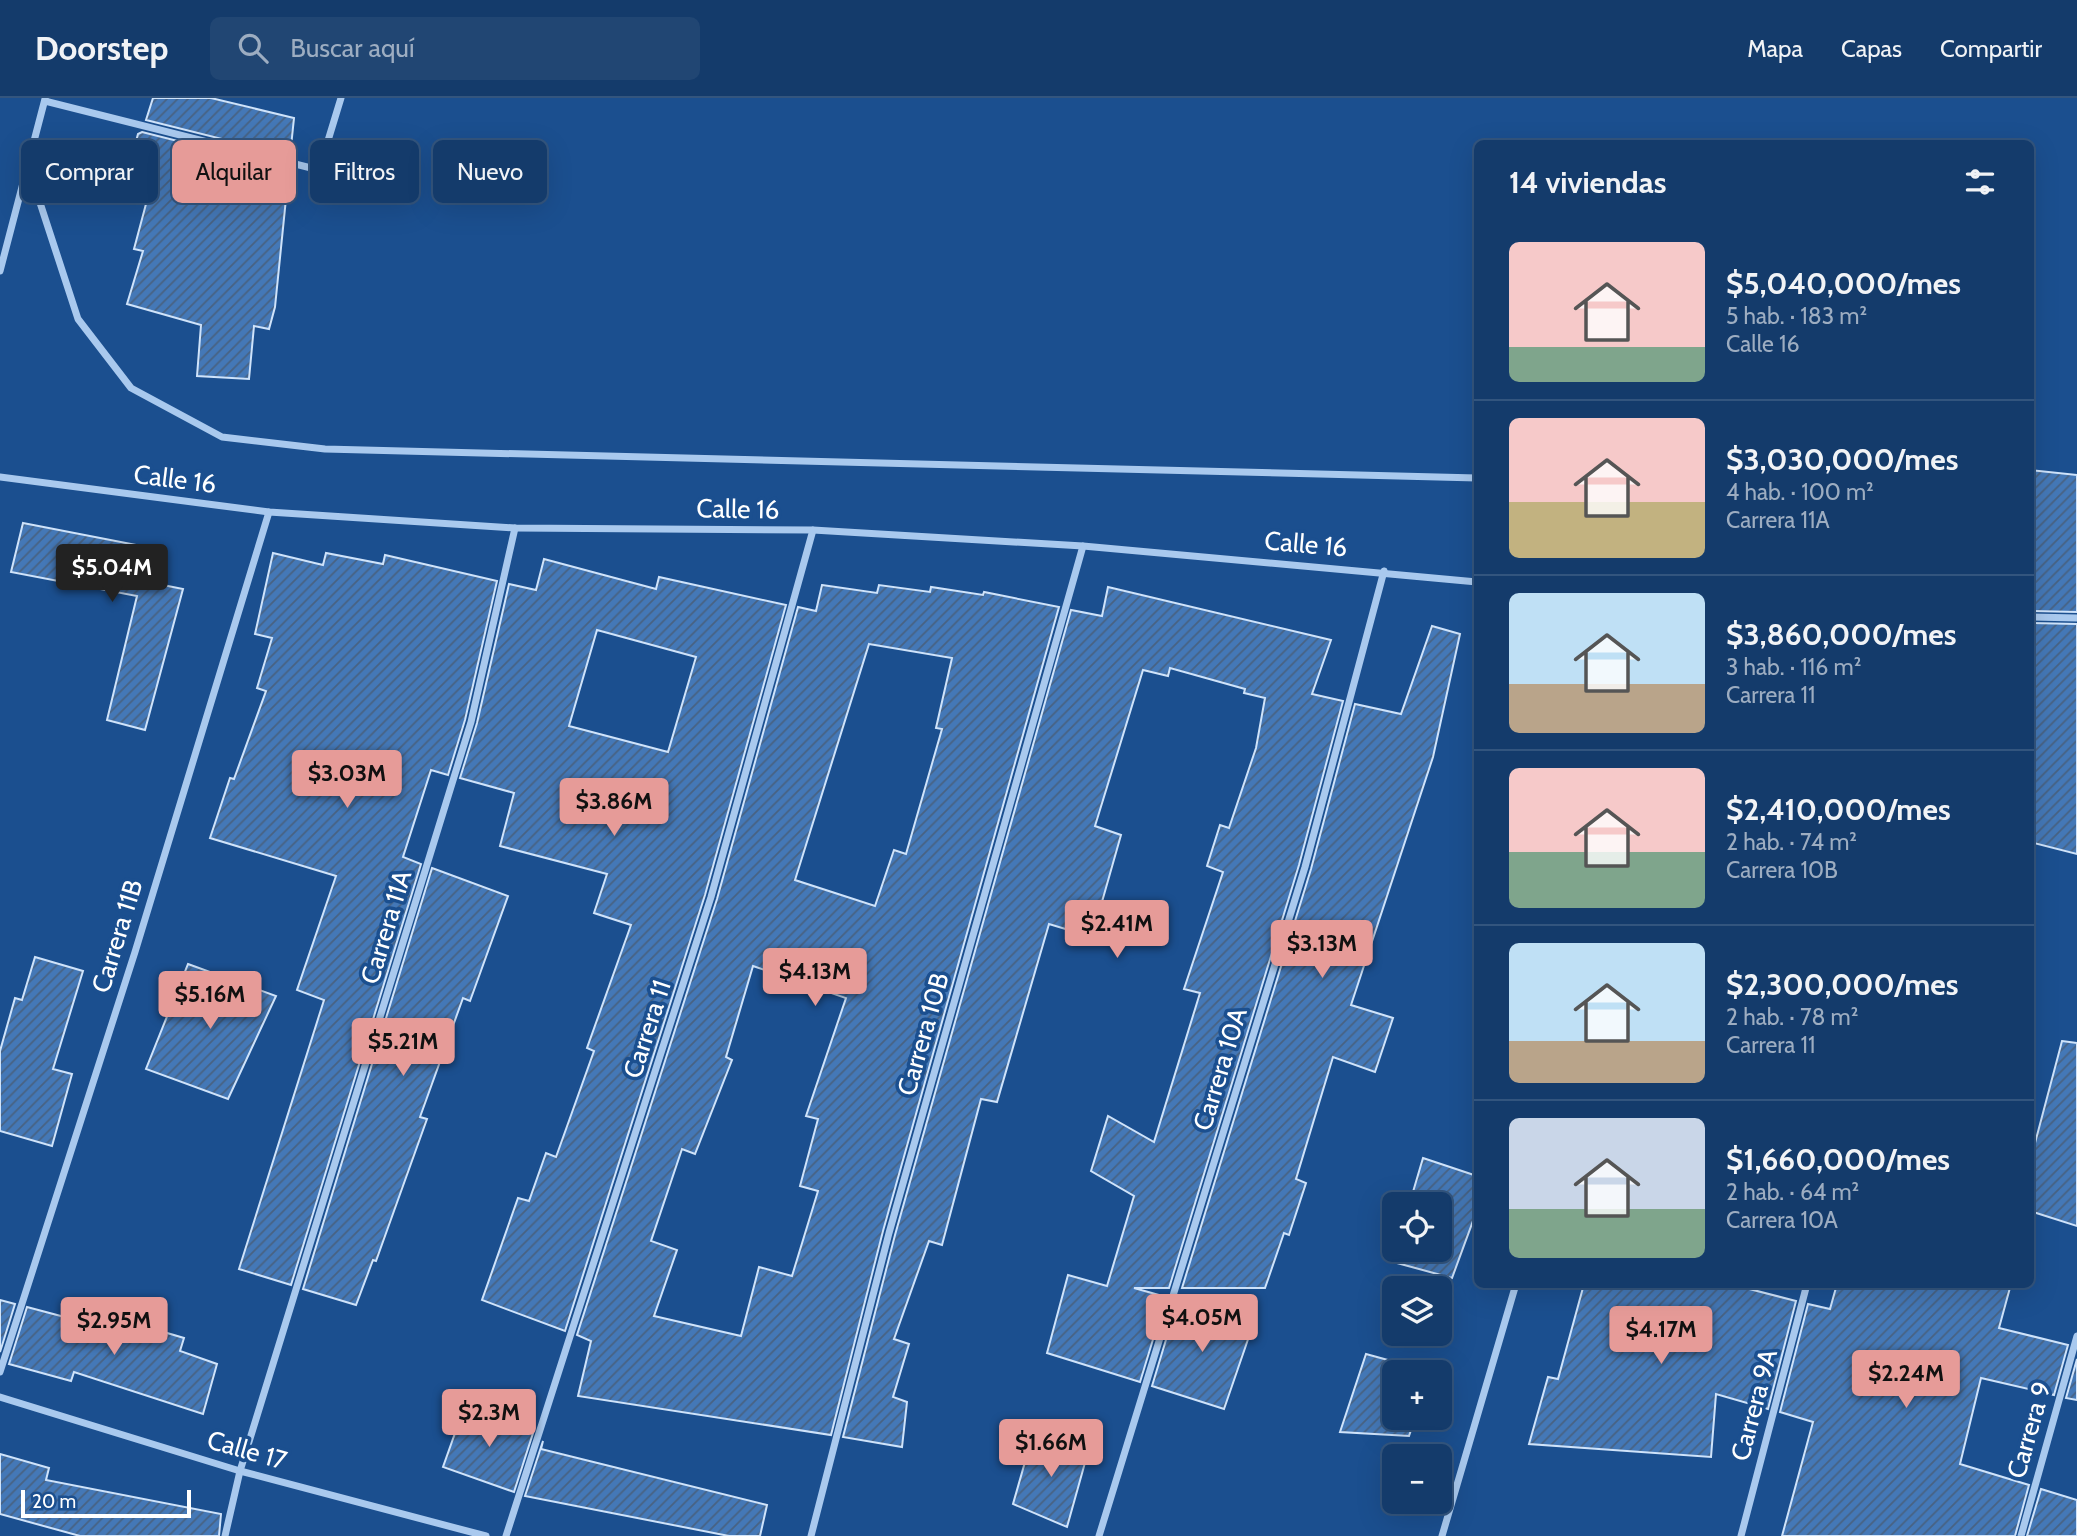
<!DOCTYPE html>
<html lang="es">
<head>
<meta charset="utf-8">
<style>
	:root { --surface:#143b6b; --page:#214673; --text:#f1f3f6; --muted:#9dadc1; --line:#33557e; --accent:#e69b98 }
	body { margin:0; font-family:Cabin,sans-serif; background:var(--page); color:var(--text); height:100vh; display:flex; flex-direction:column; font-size:26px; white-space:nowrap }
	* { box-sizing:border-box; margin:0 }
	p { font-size:23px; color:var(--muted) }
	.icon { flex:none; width:38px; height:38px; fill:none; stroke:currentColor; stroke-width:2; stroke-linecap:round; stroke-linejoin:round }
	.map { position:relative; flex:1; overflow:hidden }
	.panel { position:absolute; left:1474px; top:42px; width:560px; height:1148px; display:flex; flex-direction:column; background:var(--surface); border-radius:10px; box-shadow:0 7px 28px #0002,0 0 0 2px var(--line) }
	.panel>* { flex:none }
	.guide { position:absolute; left:21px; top:42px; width:665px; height:63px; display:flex; gap:14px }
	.fabs { position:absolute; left:1382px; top:1094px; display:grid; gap:14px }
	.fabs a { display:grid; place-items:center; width:70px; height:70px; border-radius:10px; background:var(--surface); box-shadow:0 7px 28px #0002,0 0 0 2px var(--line); font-size:35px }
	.scale { position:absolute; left:21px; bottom:18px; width:170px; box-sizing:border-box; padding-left:7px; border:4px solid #fff; border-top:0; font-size:19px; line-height:24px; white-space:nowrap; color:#fff; -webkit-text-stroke:5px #1b4f8f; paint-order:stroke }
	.price { position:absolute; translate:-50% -60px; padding:0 16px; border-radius:7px; background:var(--accent); color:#111; font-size:23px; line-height:46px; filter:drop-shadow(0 2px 4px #0008) }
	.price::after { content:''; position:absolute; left:50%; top:42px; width:21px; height:16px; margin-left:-10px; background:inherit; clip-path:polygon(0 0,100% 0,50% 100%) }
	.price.selected { background:#222; color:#fff }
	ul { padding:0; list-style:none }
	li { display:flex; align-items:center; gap:21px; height:175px; padding:0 35px }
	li+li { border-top:2px solid var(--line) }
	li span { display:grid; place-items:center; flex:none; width:196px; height:140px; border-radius:10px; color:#555 }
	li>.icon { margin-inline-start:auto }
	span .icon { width:84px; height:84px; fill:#fffc; stroke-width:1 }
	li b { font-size:30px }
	h2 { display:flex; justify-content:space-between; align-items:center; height:84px; padding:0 35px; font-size:30px }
	.pill { padding:0 24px; border-radius:10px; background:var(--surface); box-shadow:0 7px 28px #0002,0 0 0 2px var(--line); font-size:24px; line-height:63px }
	.pill.selected { background:var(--accent); color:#111 }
	header { display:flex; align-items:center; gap:42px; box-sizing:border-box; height:98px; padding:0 35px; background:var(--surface); border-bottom:2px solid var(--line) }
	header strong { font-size:33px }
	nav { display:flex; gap:38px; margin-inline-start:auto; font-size:24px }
	.search { width:490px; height:63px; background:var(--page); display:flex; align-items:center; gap:18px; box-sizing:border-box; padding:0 24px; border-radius:10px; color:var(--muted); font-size:26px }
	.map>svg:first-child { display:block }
</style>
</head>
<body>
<header>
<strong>Doorstep</strong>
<div class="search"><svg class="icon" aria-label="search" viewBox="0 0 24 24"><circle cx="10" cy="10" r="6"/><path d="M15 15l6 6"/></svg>Buscar aquí</div>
<nav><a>Mapa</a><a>Capas</a><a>Compartir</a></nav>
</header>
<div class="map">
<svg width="2077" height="1438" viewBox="0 0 2077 1438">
	<defs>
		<pattern id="building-hatch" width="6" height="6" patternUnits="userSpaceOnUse" patternTransform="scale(1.75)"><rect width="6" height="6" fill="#4478b7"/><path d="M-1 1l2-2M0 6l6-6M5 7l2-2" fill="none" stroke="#486282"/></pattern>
	</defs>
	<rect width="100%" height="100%" fill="#1b4f8f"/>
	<g fill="url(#building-hatch)" stroke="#cfe3fa" stroke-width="2" fill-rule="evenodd">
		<path d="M153,0H211L294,20L290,58L146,22Z"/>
		<path d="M142,34L289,71L275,209L269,231L254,228L249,281L197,278L201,227L127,206L143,153L134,151L150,91L125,84L138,36Z"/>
		<path d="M2030,372L2077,377V514L2030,513Z"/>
		<path d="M23,425L162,452L153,485L183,491L145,632L107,622L137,498L11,474Z"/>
		<path d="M273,455L323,467L326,455L383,466L385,457L497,483L465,622L448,677L431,672L403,759L421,766L291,1187L239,1171L324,902L297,892L336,778L210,740L230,680L234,681L266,593L257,590L272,540L255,536Z"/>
		<path d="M544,461L656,491L659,479L786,507L705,797L565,1233L482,1202L518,1100L529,1103L546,1055L556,1059L594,953L587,950L631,827L594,815L607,776L500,748L514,695L460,680L477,625L509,486L536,492ZM597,532L696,559L668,654L569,628Z"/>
		<path d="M822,487L877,495L879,487L930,494L931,489L983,497L984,494L1059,509L883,1133L831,1337L578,1298L591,1243L577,1237L717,801L798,509L816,513ZM869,546L952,560L936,630L942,631L906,756L894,752L875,808L795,782ZM753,868L846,900L806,1018L818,1021L800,1088L818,1093L792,1178L759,1169L741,1238L654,1218L677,1152L651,1143L682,1051L695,1056L732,962L726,959Z"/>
		<path d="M1108,489L1331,542L1312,596L1343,603L1299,767L1169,1190H1134L1166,1199L1140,1284L1047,1255L1068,1177L1107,1188L1134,1098L1091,1073L1108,1018L1154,1044L1200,895L1184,891L1223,774L1207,768L1220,727L1229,730L1256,650L1265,600L1244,595L1245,591L1170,570L1168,578L1143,572L1095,728L1121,737L1092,839L1049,826L997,1004L981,1001L942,1147L929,1143L894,1241L909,1246L893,1299L907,1304L902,1349L843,1339L895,1137L1071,512L1102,518Z"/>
		<path d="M2030,525L2077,526V756L2030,744Z"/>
		<path d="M1432,528L1460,536L1433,659L1351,907L1393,920L1375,974L1333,959L1296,1081L1306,1085L1289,1137L1284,1135L1265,1190H1182L1311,771L1355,606L1401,616Z"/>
		<path d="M432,770L508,798L470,903L463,900L420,1019L427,1021L376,1163L373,1162L356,1207L303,1191Z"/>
		<path d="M35,859L83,873L53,971L72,976L52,1048L0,1033V953L15,900L22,902Z"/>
		<path d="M188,866L276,898L228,1001L146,971Z"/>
		<path d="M2062,943L2077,945V1128L2030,1113V1064Z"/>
		<path d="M1423,1060L1477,1078V1112L1452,1180L1397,1165L1401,1152H1440V1106L1410,1104Z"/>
		<path d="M1584,1186H1730L1796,1203L1768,1311L1716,1296L1711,1359L1529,1346L1548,1279L1558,1281Z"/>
		<path d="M1837,1186H2011L1999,1230L2068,1247L2054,1297L1981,1280L1960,1366L2029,1387L2015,1438H1782L1813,1324L1780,1314L1808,1206L1830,1211Z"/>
		<path d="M0,1202L15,1206L0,1254Z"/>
		<path d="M1178,1202L1254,1224L1224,1311L1152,1288Z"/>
		<path d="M27,1209L91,1226L96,1214L184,1240L180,1253L217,1266L203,1316L74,1274L71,1283L9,1266Z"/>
		<path d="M1366,1256L1428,1273L1395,1274V1320H1415L1409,1338L1340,1334Z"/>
		<path d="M2077,1261V1302L2066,1300Z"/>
		<path d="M465,1307L534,1332L514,1394L443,1369Z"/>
		<path d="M1033,1336L1088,1354L1067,1429L1013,1406Z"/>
		<path d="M543,1343L541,1351L767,1407L760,1438H729L525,1398Z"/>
		<path d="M0,1356L49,1370L46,1382L221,1416L219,1438H80L0,1416Z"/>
		<path d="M2041,1391L2077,1402V1438H2027Z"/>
	</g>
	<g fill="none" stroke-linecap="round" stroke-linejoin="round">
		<g stroke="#a9c9ee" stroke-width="7">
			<path d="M45,3L319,72L341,0"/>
			<path d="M28,68L78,221L131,290L222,339L325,351L1477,380"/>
			<path d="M0,173L45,1"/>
			<path d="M0,379L269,414L515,430L813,432L1083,448L1477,484"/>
			<path d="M2030,519L2077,520"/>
			<path d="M0,1274L135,854L269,414"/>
			<path d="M0,1299L240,1373L486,1438"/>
			<path d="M225,1438L240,1373L471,624L515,430"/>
			<path d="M506,1438L711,799L813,432"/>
			<path d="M811,1438L889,1135L1083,448"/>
			<path d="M1099,1438L1305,769L1384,473"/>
			<path d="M1442,1438L1516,1186"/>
			<path d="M1741,1438L1807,1186"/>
			<path d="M2021,1438L2077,1238"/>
		</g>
	</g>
	<g text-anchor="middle" stroke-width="7" stroke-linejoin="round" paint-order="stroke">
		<g font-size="26" fill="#fff" stroke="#1b4f8f">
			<text transform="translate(175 381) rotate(7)" y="9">Calle 16</text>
			<text transform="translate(738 411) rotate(1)" y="9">Calle 16</text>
			<text transform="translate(1306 446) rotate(5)" y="9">Calle 16</text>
			<text transform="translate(386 829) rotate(-73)" y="9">Carrera 11A</text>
			<text transform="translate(117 838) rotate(-73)" y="9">Carrera 11B</text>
			<text transform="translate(647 931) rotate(-72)" y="9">Carrera 11</text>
			<text transform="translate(923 936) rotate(-74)" y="9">Carrera 10B</text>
			<text transform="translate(1220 971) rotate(-73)" y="9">Carrera 10A</text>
			<text transform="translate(1754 1307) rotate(-75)" y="9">Carrera 9A</text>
			<text transform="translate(2029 1332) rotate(-74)" y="9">Carrera 9</text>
			<text transform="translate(247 1352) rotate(16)" y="9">Calle 17</text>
		</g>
	</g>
</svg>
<div class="fabs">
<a><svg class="icon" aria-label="locate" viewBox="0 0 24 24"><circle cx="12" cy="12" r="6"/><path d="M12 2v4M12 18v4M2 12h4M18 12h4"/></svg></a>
<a><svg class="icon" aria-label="layers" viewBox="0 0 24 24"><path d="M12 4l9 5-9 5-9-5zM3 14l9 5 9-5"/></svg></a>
<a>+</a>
<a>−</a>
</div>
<div class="scale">20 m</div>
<b class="price selected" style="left:112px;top:506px">$5.04M</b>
<b class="price" style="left:347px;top:712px">$3.03M</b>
<b class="price" style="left:614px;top:740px">$3.86M</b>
<b class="price" style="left:1117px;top:862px">$2.41M</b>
<b class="price" style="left:1322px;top:882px">$3.13M</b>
<b class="price" style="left:815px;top:910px">$4.13M</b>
<b class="price" style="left:210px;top:933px">$5.16M</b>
<b class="price" style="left:403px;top:980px">$5.21M</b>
<b class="price" style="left:1202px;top:1256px">$4.05M</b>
<b class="price" style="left:114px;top:1259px">$2.95M</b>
<b class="price" style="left:1661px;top:1268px">$4.17M</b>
<b class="price" style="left:1906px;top:1312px">$2.24M</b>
<b class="price" style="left:489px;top:1351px">$2.3M</b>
<b class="price" style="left:1051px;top:1381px">$1.66M</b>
<div class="guide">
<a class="pill">Comprar</a>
<a class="pill selected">Alquilar</a>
<a class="pill">Filtros</a>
<a class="pill">Nuevo</a>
</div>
<section class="panel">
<h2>14 viviendas<svg class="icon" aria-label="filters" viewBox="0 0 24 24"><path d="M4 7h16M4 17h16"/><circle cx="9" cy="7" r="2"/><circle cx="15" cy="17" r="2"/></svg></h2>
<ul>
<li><span style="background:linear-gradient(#f6c9c9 75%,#7fa58c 0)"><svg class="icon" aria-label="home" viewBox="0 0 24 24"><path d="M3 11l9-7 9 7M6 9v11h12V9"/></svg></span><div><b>$5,040,000/mes</b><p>5 hab. · 183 m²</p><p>Calle 16</p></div></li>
<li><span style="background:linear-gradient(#f6c9c9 60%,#c2b280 0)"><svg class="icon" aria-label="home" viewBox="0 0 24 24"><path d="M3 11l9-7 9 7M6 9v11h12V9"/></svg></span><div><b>$3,030,000/mes</b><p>4 hab. · 100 m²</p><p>Carrera 11A</p></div></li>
<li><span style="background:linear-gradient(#bfe0f5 65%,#b9a48a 0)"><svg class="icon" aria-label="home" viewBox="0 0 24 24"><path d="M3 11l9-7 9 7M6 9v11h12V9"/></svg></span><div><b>$3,860,000/mes</b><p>3 hab. · 116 m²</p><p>Carrera 11</p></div></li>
<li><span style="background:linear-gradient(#f6c9c9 60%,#7fa58c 0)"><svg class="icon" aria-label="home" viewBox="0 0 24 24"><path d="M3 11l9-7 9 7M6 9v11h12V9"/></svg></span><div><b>$2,410,000/mes</b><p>2 hab. · 74 m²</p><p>Carrera 10B</p></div></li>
<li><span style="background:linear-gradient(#bfe0f5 70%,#b9a48a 0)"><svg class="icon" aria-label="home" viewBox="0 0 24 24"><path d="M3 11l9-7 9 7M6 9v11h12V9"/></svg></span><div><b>$2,300,000/mes</b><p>2 hab. · 78 m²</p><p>Carrera 11</p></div></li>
<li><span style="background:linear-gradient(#c9d6e8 65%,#7fa58c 0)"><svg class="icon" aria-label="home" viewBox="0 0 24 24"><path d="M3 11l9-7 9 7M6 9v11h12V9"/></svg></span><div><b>$1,660,000/mes</b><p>2 hab. · 64 m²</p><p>Carrera 10A</p></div></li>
</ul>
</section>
</div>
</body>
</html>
